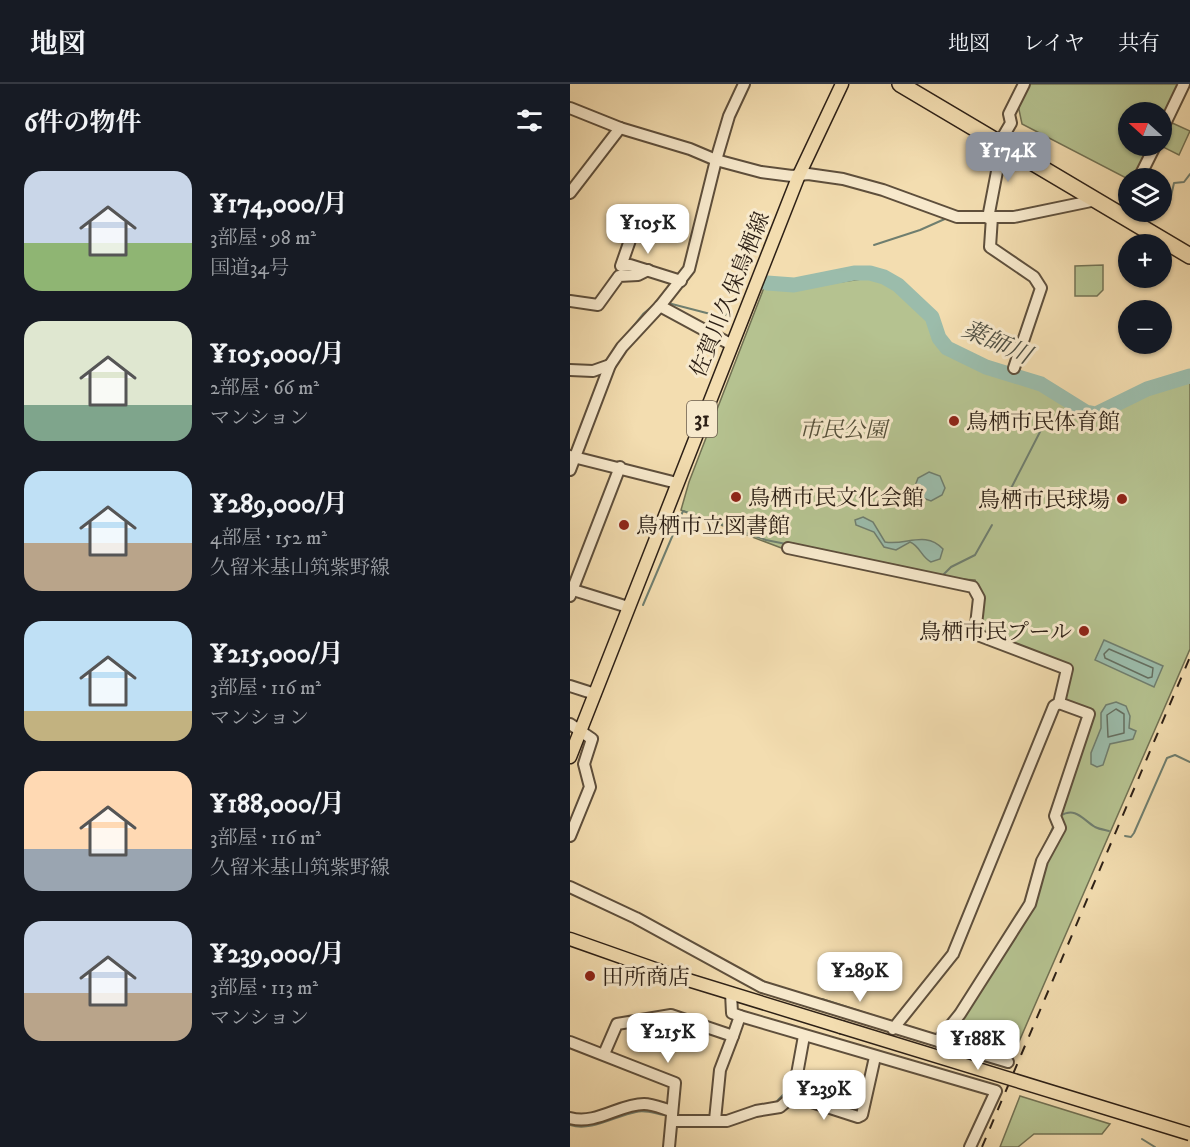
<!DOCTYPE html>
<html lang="ja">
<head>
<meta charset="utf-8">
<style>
	:root { --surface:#171b24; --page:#242831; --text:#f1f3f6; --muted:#9ea1a6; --line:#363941; --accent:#8c9099 }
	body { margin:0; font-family:"IM FELL DW Pica","Noto Serif JP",serif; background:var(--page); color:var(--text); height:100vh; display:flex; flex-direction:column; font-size:22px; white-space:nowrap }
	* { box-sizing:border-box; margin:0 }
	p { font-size:20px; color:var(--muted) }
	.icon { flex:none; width:33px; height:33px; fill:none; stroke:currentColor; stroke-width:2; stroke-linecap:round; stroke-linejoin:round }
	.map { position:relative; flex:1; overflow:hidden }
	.side { display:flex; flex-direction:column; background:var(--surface); width:570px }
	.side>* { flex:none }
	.needle { width:39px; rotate:291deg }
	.controls { position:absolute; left:548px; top:18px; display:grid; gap:12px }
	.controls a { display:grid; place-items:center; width:54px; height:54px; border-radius:50%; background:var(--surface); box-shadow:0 2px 4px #0004; font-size:30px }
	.price { position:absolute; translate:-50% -51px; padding:0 14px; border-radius:12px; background:#fff; color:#222; font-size:20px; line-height:39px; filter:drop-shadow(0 2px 3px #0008) }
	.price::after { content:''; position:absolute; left:50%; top:36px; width:18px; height:14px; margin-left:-9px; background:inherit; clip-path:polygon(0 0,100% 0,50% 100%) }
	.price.active { background:var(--accent); color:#fff }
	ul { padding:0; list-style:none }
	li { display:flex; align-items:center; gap:18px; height:150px; padding:0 24px }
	li span { display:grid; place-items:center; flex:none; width:168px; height:120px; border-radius:18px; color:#555 }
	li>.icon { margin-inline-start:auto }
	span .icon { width:72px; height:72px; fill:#fffc; stroke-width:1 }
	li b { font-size:26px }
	h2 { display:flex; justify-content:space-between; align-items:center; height:72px; padding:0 24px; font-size:26px }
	header { display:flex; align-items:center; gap:36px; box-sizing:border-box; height:84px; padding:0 30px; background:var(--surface); border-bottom:2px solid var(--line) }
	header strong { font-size:28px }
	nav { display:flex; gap:33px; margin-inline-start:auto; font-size:21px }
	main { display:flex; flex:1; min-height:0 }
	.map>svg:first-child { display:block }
</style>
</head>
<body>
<header>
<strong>地図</strong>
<nav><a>地図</a><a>レイヤ</a><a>共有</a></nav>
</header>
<main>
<section class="side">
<h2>6件の物件<svg class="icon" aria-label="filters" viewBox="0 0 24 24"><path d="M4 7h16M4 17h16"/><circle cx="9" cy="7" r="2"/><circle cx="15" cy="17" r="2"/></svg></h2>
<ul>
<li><span style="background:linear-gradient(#c9d6e8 60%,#8fb573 0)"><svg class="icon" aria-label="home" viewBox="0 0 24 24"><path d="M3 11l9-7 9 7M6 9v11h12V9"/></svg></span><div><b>¥174,000/月</b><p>3部屋 · 98 m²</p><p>国道34号</p></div></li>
<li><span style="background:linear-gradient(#dfe7d0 70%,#7fa58c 0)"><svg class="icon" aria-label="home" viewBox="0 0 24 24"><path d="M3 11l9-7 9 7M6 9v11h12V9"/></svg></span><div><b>¥105,000/月</b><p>2部屋 · 66 m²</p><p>マンション</p></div></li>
<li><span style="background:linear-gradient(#bfe0f5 60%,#b9a48a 0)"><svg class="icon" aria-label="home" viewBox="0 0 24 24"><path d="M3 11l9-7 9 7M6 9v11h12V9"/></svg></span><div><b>¥289,000/月</b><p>4部屋 · 152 m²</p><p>久留米基山筑紫野線</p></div></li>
<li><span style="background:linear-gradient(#bfe0f5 75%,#c2b280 0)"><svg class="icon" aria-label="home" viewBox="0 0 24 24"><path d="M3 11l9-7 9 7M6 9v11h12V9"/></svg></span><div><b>¥215,000/月</b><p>3部屋 · 116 m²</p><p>マンション</p></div></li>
<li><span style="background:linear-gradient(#ffd9b3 65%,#9aa5b1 0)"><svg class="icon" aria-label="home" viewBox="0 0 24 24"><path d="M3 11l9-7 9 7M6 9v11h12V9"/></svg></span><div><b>¥188,000/月</b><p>3部屋 · 116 m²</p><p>久留米基山筑紫野線</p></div></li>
<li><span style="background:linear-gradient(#c9d6e8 60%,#b9a48a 0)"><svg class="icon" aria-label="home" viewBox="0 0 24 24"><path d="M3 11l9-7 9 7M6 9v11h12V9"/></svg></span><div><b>¥239,000/月</b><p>3部屋 · 113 m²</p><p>マンション</p></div></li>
</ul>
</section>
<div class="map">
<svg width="620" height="1063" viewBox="0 0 620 1063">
	<rect width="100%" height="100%" fill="#f3ddb0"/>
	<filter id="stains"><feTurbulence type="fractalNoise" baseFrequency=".00333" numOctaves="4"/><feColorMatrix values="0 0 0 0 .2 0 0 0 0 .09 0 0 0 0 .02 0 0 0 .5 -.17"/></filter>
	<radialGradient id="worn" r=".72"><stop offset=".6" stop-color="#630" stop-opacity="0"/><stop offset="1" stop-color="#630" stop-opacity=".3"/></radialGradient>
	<g fill="#b5c290" stroke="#717153" stroke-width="1.5">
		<path d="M460,0H608L591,36V28H558V62H579L564,94L558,95L452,40L448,21Z"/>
		<path d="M600,38L620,47L609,71L591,62Z"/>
		<path d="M533,181V206L527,212H505V182Z"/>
		<path d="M306,193C324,197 347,217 356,234C363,248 364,259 377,269L460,299L517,331L528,332L582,308L620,296V565L441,976L373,956L462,821L470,787L492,743L488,729L522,629L493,619L500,584L415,551L409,546L413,512L405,496L361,493L214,465L111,426L119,398L195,201L227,204Z"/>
		<path d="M450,1012L540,1040L532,1050H464L448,1063H430Z"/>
	</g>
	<g fill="#9bbcab" stroke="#6f7e6f" stroke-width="1.5">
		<path d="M359,388L370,392L375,404L372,411L361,417L350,413L345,402L348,394Z"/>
		<path d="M293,433L303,438L315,458C336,462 355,446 373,465L370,475L361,478C351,473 350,462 340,458L326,466L314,463L304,448L286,441L285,436Z"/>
		<path d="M534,556L593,582L584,603L525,576Z"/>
		<path d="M546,618L556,622L560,632L559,644L566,647L563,655L540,660L533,681L527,683L521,680V669L531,644V629L536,621Z"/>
	</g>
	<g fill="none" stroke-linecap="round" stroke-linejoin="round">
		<g stroke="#646e60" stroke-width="1.5">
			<path d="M539,565L583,584L582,593L578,594L535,574L534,570Z"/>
			<path d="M546,625L554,630V649L538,653L537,631Z"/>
		</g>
		<g stroke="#6f7e6f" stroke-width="2">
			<path d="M599,121L604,99L614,98L620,90"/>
			<path d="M467,123L488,119"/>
			<path d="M304,161L350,146L377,134"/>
			<path d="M98,219L152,233L160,228"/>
			<path d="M57,250L73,230L86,219"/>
			<path d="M435,416L472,344L510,324"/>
			<path d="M372,492L381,483L405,471L422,441"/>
			<path d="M73,521L113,427L196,456L216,460"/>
			<path d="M490,732C506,722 513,736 525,743C529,745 535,746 539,747"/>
			<path d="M555,752L561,753L564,749L597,674L605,671L620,678"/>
			<path d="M475,761L484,741"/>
			<path d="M461,797L464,785"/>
			<path d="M252,915L324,938"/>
			<path d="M332,940L366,951"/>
			<path d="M225,972L227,960"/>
			<path d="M205,1019L217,1007L220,998"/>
			<path d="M114,1032H141"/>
			<path d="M0,1041C21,1048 45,1032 66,1028C77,1025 88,1031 99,1032"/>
			<path d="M572,1055L585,1063"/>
		</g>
		<path stroke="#9bbcab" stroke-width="15" d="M197,199L224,201L284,189H300L314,193L328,201L362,233L369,254L377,264L416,283L471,300L516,328L526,330L577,305L620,292"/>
		<defs>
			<g id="minor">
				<path d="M0,24L50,44L120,65L146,76L191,88L222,92L238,90L273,95L313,106L387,133H444L526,116"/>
				<path d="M591,48L614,0"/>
				<path d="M569,94L585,62"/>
				<path d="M0,109L50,44"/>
				<path d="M556,122L558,117"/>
				<path d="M422,133L420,163L464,193L471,204L444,284"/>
				<path d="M418,134L434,51L441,39L439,30L454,0"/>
				<path d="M67,136L51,182L60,181L111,197"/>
				<path d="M0,217L28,221L49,192L68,191L78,186"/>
				<path d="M90,222L162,261"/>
				<path d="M0,286L23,287L40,281"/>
				<path d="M0,372L107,399"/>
				<path d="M0,386L40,281L52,263L90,222L119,185L146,76L159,32L174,0"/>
				<path d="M218,464L403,503L409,514L405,550L497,585L489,619L484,622L383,870L323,945"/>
				<path d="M0,505L58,523"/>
				<path d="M0,512L50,383"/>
				<path d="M0,602L25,610"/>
				<path d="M0,640L22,655L14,680L20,703L0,752"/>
				<path d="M0,803L66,834L192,903L368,957L390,930L460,820L472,777L490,744L485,732L519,630L489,619"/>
				<path d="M161,909L162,929L170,932L426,1007L400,1063"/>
				<path d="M234,952L223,1012L288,1033L292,1031L305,973"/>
				<path d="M368,957L438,978"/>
				<path d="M0,958L105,999L99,1063"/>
				<path d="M34,970L47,940L101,931L163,952L170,932"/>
				<path d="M0,1034C27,1041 49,1020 74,1020C83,1020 94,1025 102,1027"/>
				<path d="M145,1036L150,986L163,952"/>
				<path d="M102,1037H157L186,1027L210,1023L223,1012"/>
			</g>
			<g id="major">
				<path d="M0,673L229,91L272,0"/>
				<path d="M0,855L105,892L271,943"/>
			</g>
			<path id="highway" d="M330,0L620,172"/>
		</defs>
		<use href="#minor" stroke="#5e4f3c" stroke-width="14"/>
		<use href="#major" stroke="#2d2016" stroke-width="15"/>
		<use href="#highway" stroke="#2d2016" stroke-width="18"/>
		<use href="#minor" stroke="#f7e9cc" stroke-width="10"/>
		<use href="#major" stroke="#f3ddb0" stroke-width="12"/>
		<use href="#highway" stroke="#f3ddb0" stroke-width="15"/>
		<path stroke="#2d2016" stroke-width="2" stroke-dasharray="10 10" stroke-linecap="butt" d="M412,1063L620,573"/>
		<defs>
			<path id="major-bridge" d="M271,943L620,1050"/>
		</defs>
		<use href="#major-bridge" stroke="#2d2016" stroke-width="15" stroke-linecap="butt"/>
		<use href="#major-bridge" stroke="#f3ddb0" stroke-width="12"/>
	</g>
	<g fill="#8f2418" stroke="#f7e9cc" stroke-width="2">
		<circle cx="384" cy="337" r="6"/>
		<circle cx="166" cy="413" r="6"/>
		<circle cx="552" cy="415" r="6"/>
		<circle cx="54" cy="441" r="6"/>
		<circle cx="514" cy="547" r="6"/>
		<circle cx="20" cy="892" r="6"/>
	</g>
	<g text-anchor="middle" stroke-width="6" stroke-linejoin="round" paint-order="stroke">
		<rect fill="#f7e9cc" stroke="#6a5c4d" stroke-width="1.5" x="117" y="317" width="30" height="36" rx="4.5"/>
		<g font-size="21" font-weight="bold" fill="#2d2016">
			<text x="132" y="342">31</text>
		</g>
		<g font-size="22" fill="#2d2016" stroke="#f7e9cc">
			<text transform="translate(159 210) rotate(-68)" y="8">佐賀川久保鳥栖線</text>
		</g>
		<g font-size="22" fill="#2d2016" stroke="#f7e9cc" text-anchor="start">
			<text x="396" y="345">鳥栖市民体育館</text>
			<text x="178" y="421">鳥栖市民文化会館</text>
			<text x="540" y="423" text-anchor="end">鳥栖市民球場</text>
			<text x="66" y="449">鳥栖市立図書館</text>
			<text x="502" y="555" text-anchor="end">鳥栖市民プール</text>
			<text x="32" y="900">田所商店</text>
		</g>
		<g font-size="22" font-style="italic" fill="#56513b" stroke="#f7e9cc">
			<text x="273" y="353">市民公園</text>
		</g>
		<g font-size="24" font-style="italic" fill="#4e4f43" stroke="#f7e9cc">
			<text transform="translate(427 258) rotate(24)" y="8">薬師川</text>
		</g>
	</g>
	<rect width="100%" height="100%" filter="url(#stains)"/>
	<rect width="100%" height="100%" fill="url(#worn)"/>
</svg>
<div class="controls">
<a><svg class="needle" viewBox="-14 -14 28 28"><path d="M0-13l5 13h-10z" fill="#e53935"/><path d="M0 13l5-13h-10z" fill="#9ea1a6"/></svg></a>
<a><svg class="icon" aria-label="layers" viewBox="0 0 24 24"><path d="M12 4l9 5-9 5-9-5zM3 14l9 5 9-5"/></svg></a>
<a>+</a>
<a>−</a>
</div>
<b class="price active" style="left:438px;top:99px">¥174K</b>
<b class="price" style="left:78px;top:171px">¥105K</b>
<b class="price" style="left:290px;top:919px">¥289K</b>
<b class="price" style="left:98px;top:980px">¥215K</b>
<b class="price" style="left:408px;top:987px">¥188K</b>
<b class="price" style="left:254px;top:1037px">¥239K</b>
</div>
</main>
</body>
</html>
